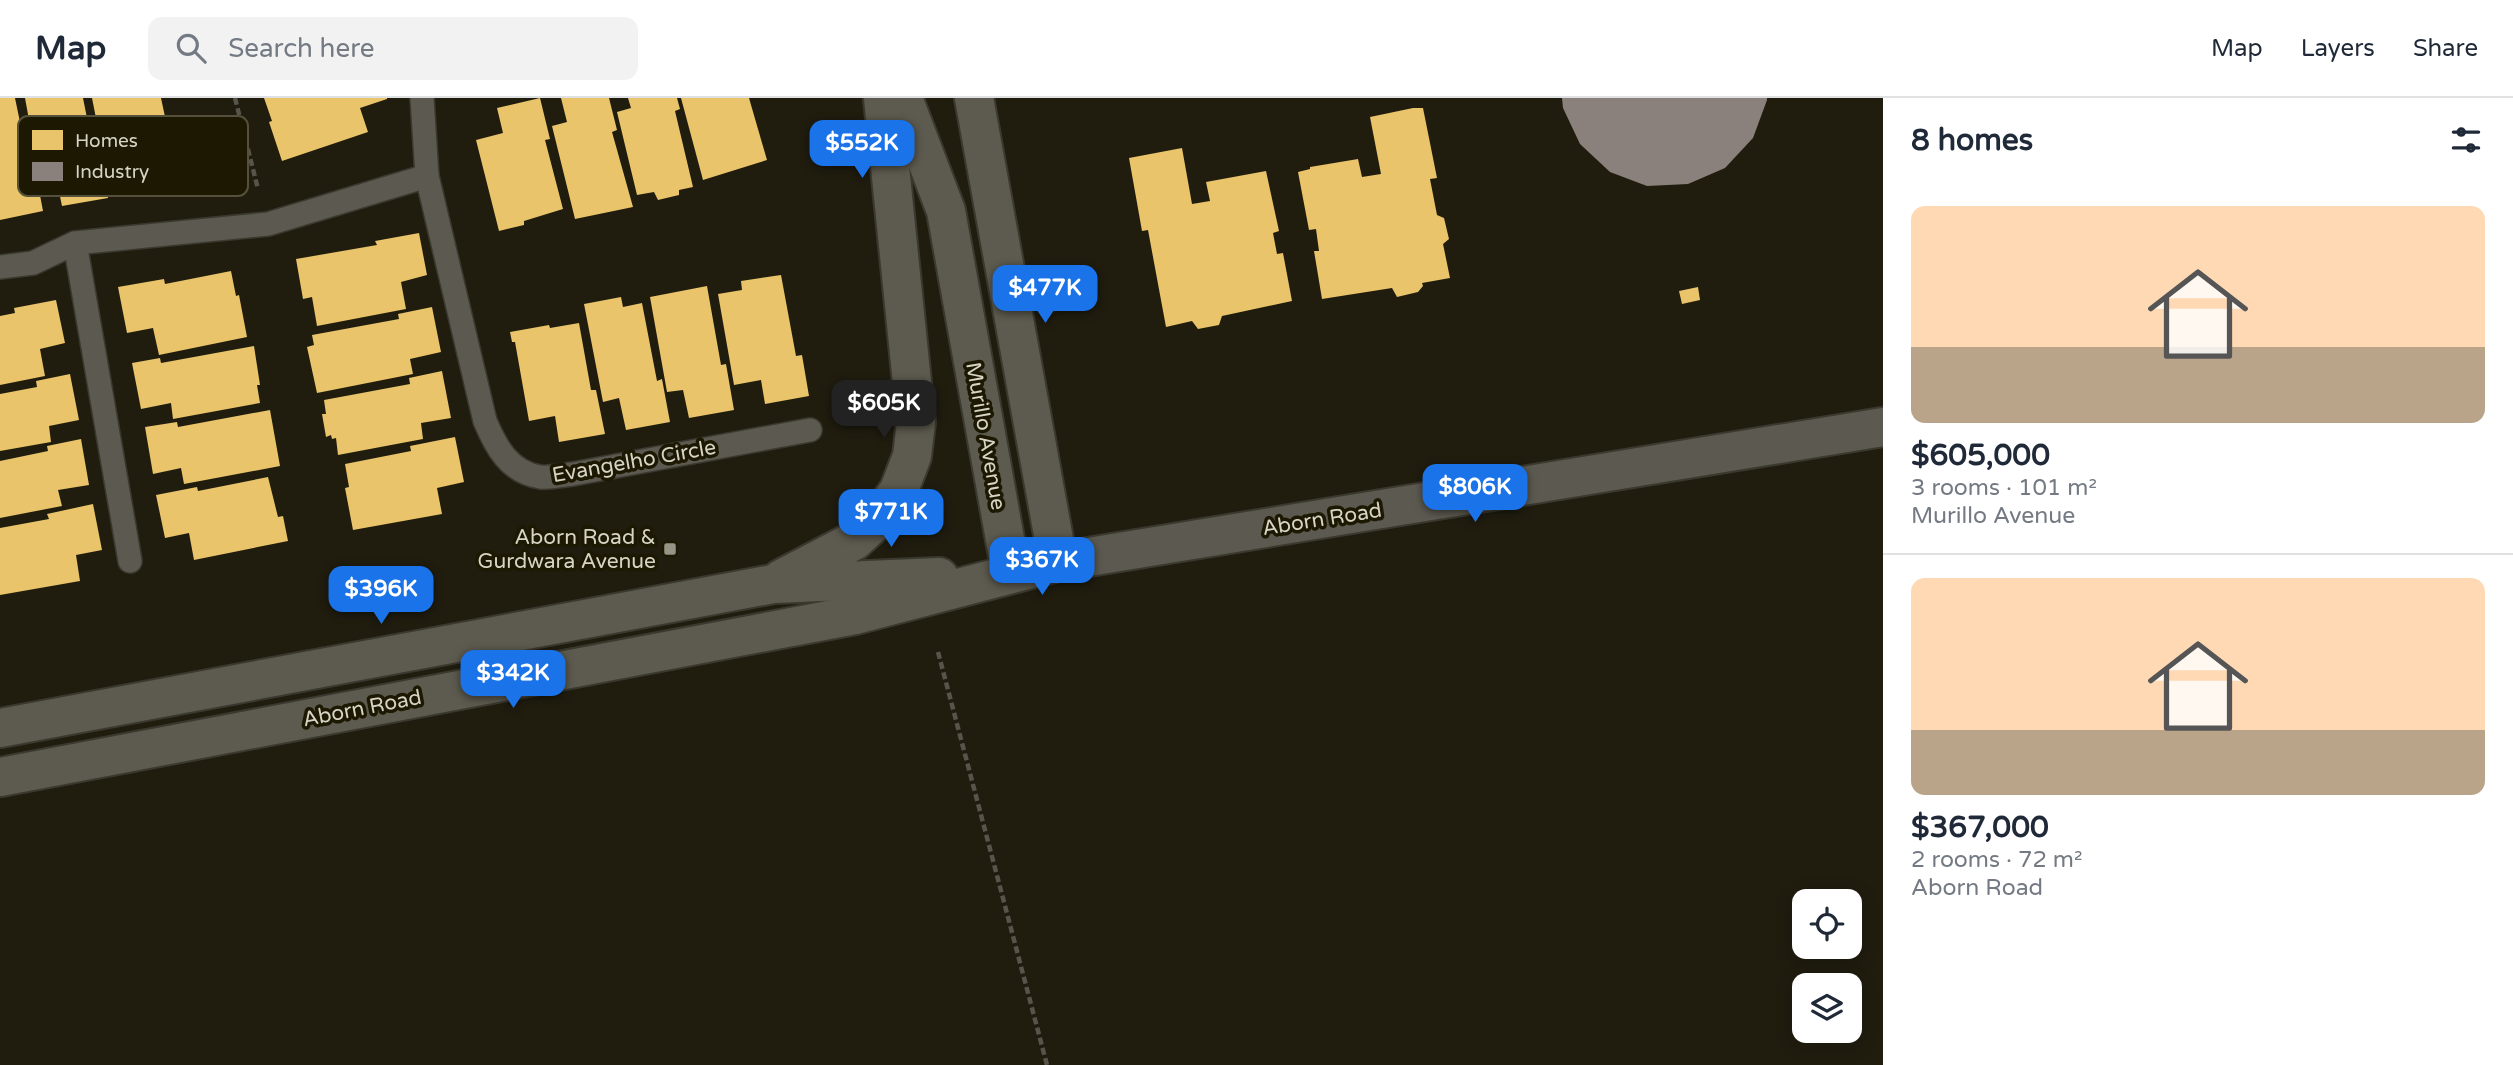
<!DOCTYPE html>
<html lang="en">
<head>
<meta charset="utf-8">
<style>
	:root { --surface:#fff; --page:#f2f2f3; --text:#1f2937; --muted:#747a83; --line:#e0e1e3; --accent:#1a73e8 }
	body { margin:0; font-family:"Varela Round",sans-serif; background:var(--page); color:var(--text); height:100vh; display:flex; flex-direction:column; font-size:26px; white-space:nowrap }
	* { box-sizing:border-box; margin:0 }
	p { font-size:23px; color:var(--muted) }
	.icon { flex:none; width:38px; height:38px; fill:none; stroke:currentColor; stroke-width:2; stroke-linecap:round; stroke-linejoin:round }
	.map { position:relative; flex:1; overflow:hidden }
	.sheet { display:flex; flex-direction:column; background:var(--surface); width:630px }
	.sheet>* { flex:none }
	.tools { position:absolute; left:1792px; top:791px; display:grid; gap:14px }
	.tools a { display:grid; place-items:center; width:70px; height:70px; border-radius:14px; background:var(--surface); box-shadow:0 4px 18px #0003; font-size:35px }
	.price { position:absolute; translate:-50% -60px; padding:0 16px; border-radius:14px; background:var(--accent); color:#fff; font-size:23px; line-height:46px; filter:drop-shadow(0 2px 4px #0008) }
	.price::after { content:''; position:absolute; left:50%; top:42px; width:21px; height:16px; margin-left:-10px; background:inherit; clip-path:polygon(0 0,100% 0,50% 100%) }
	.price.selected { background:#222; color:#fff }
	ul { padding:0; list-style:none }
	li { display:grid; align-content:center; gap:14px; height:371px; padding:0 28px }
	li+li { border-top:2px solid var(--line) }
	li span { display:grid; place-items:center; height:217px; border-radius:14px; color:#555 }
	li>.icon { margin-inline-start:auto }
	span .icon { width:126px; height:126px; fill:#fffc; stroke-width:1 }
	li b { font-size:30px }
	h2 { display:flex; justify-content:space-between; align-items:center; height:84px; padding:0 28px; font-size:30px }
	header { display:flex; align-items:center; gap:42px; box-sizing:border-box; height:98px; padding:0 35px; background:var(--surface); border-bottom:2px solid var(--line) }
	header strong { font-size:33px }
	nav { display:flex; gap:38px; margin-inline-start:auto; font-size:24px }
	.search { width:490px; height:63px; background:var(--page); display:flex; align-items:center; gap:18px; box-sizing:border-box; padding:0 24px; border-radius:14px; color:var(--muted); font-size:26px }
	main { display:flex; flex:1; min-height:0 }
	.map>svg:first-child { display:block }
</style>
</head>
<body>
<header>
<strong>Map</strong>
<div class="search"><svg class="icon" aria-label="search" viewBox="0 0 24 24"><circle cx="10" cy="10" r="6"/><path d="M15 15l6 6"/></svg>Search here</div>
<nav><a>Map</a><a>Layers</a><a>Share</a></nav>
</header>
<main>
<div class="map">
<svg width="1883" height="967" viewBox="0 0 1883 967">
	<rect width="100%" height="100%" fill="#201d0f"/>
	<g fill="#e9c46a">
		<path d="M0,0H15L30,72L35,71L43,113L0,122Z"/>
		<path d="M25,0H83L94,55L99,54L108,100L62,108L56,79L40,82Z"/>
		<path d="M92,0H161L171,47L175,46L182,88L139,97L132,71L107,76Z"/>
		<path d="M264,0H387V1L360,10L368,34L282,63L269,24L272,23Z"/>
		<path d="M540,0L550,41L545,42L563,111L524,123V127L499,133L476,42L503,35L497,10Z"/>
		<path d="M561,0H609L617,32L612,34L633,109L575,121L552,28L567,24Z"/>
		<path d="M628,0H677L680,11L675,13L693,89L679,92V97L658,102L654,94L637,97L617,14L631,10Z"/>
		<path d="M681,0H749L767,62L703,82Z"/>
		<path d="M1413,10H1423L1437,80L1430,81L1437,117L1444,120L1449,141L1443,146L1450,180L1422,185L1423,188L1418,194L1397,199L1392,190L1322,201L1314,153H1319L1316,131L1309,132L1298,74L1310,71V69L1358,61L1362,79L1381,76L1370,19Z"/>
		<path d="M1182,50L1192,106L1210,103L1206,84L1266,73L1279,133L1273,135L1277,156L1283,155L1292,203L1222,218L1219,227L1198,231L1192,223L1166,229L1148,132L1142,133L1129,60Z"/>
		<path d="M419,135L427,177L401,184L406,211L317,228L312,199L303,201L296,161L377,147L375,143Z"/>
		<path d="M231,173L236,198L239,197L247,239L159,257L153,230L127,235L118,189L164,181L165,186Z"/>
		<path d="M781,177L796,258L802,257L809,298L765,306L761,282L734,287L718,196L742,192L741,183Z"/>
		<path d="M707,188L721,267L726,266L734,312L689,320L683,292L667,294L650,199Z"/>
		<path d="M1698,189L1700,202L1682,206L1679,193Z"/>
		<path d="M621,199L623,209L642,205L657,283L662,281L670,324L626,332L619,300L603,304L584,206Z"/>
		<path d="M56,202L65,245L40,251L45,278L0,287V218L15,215L14,210Z"/>
		<path d="M432,209L441,254L410,261L413,276L317,295L307,249L314,247L312,237L399,221L398,216Z"/>
		<path d="M579,225L591,292H596L605,336L559,344L555,318L529,323L515,244H512L510,234L549,227L550,230Z"/>
		<path d="M254,248L260,287H257L260,305L173,321L171,305L141,311L132,265L160,260L161,265Z"/>
		<path d="M442,273L451,320L421,325L423,341L338,357L336,340L332,341L331,337L326,339L322,316H326L324,302L410,286L409,280Z"/>
		<path d="M70,276L79,322L49,328L51,344L0,353V296L37,289L36,283Z"/>
		<path d="M270,312L280,368L184,386L181,370L153,376L145,329L177,324L178,329Z"/>
		<path d="M455,339L464,384L437,390L442,416L353,432L345,390L349,389L345,366L411,353L410,348Z"/>
		<path d="M81,341L89,387L58,392L62,408L0,420V363L48,353L47,348Z"/>
		<path d="M268,379L278,419L283,418L288,443L194,462L189,435L165,440L156,397L197,389L198,393Z"/>
		<path d="M93,406L102,452L76,457L80,483L0,497V430L49,421L47,416Z"/>
	</g>
	<path fill="#8a817c" d="M1562,0H1767V2L1753,40L1725,70L1688,86L1647,88L1610,74L1580,46L1563,10Z"/>
	<g fill="none" stroke-linecap="round" stroke-linejoin="round">
		<defs>
			<g id="service">
				<path d="M422,0L427,78L485,323C496,349 509,374 540,379C550,380 563,377 573,376L810,332"/>
				<path d="M75,145L130,463"/>
				<path d="M0,169L33,165L75,145L268,126L427,78"/>
			</g>
			<path id="minor" d="M1058,464L1883,329"/>
			<g id="secondary">
				<path d="M903,0L946,113L1011,475"/>
				<path d="M781,481L854,443L879,420L899,392L912,358L916,324L883,0"/>
				<path d="M0,630L773,486L939,479"/>
				<path d="M0,679L855,517L1058,464L974,0"/>
			</g>
		</defs>
		<use href="#service" stroke="#3b392f" stroke-width="26"/>
		<use href="#minor" stroke="#3b392f" stroke-width="42"/>
		<use href="#secondary" stroke="#3b392f" stroke-width="42"/>
		<g stroke="#57544b" stroke-width="4.5" stroke-dasharray="7 3.5" stroke-linecap="butt">
			<path d="M235,0L258,91"/>
			<path d="M938,554L1047,967"/>
		</g>
		<use href="#service" stroke="#5c5a50" stroke-width="23"/>
		<use href="#minor" stroke="#5c5a50" stroke-width="38"/>
		<use href="#secondary" stroke="#5d5b4f" stroke-width="38"/>
	</g>
	<rect fill="#969485" stroke="#1c1802" stroke-width="2.5" x="663" y="444" width="14" height="14" rx="3.5"/>
	<g text-anchor="middle" stroke-width="7" stroke-linejoin="round" paint-order="stroke">
		<g font-size="21" fill="#d6d4c5" stroke="#1c1802">
			<text transform="translate(986 338) rotate(80)" y="7">Murillo Avenue</text>
			<text transform="translate(634 363) rotate(-10)" y="7">Evangelho Circle</text>
			<text transform="translate(1322 421) rotate(-9)" y="7">Aborn Road</text>
			<text transform="translate(362 610) rotate(-11)" y="7">Aborn Road</text>
		</g>
		<g font-size="21" fill="#d6d4c5" stroke="#1c1802" text-anchor="end">
			<text x="656" y="446">Aborn Road &amp;<tspan x="656" dy="24">Gurdwara Avenue</tspan></text>
		</g>
	</g>
	<rect x="18" y="18" width="230" height="80" rx="10" fill="#1c1802" stroke="#54503c" stroke-width="2"/>
	<rect x="32" y="32" width="31" height="20" fill="#e9c46a"/>
	<rect x="32" y="64" width="31" height="19" fill="#8a817c"/>
	<g font-size="19" fill="#d6d4c5">
		<text x="75" y="49">Homes</text>
		<text x="75" y="80">Industry</text>
	</g>
</svg>
<div class="tools">
<a><svg class="icon" aria-label="locate" viewBox="0 0 24 24"><circle cx="12" cy="12" r="6"/><path d="M12 2v4M12 18v4M2 12h4M18 12h4"/></svg></a>
<a><svg class="icon" aria-label="layers" viewBox="0 0 24 24"><path d="M12 4l9 5-9 5-9-5zM3 14l9 5 9-5"/></svg></a>
</div>
<b class="price" style="left:862px;top:82px">$552K</b>
<b class="price" style="left:1045px;top:227px">$477K</b>
<b class="price selected" style="left:884px;top:342px">$605K</b>
<b class="price" style="left:1475px;top:426px">$806K</b>
<b class="price" style="left:891px;top:451px">$771K</b>
<b class="price" style="left:1042px;top:499px">$367K</b>
<b class="price" style="left:381px;top:528px">$396K</b>
<b class="price" style="left:513px;top:612px">$342K</b>
</div>
<section class="sheet">
<h2>8 homes<svg class="icon" aria-label="filters" viewBox="0 0 24 24"><path d="M4 7h16M4 17h16"/><circle cx="9" cy="7" r="2"/><circle cx="15" cy="17" r="2"/></svg></h2>
<ul>
<li><span style="background:linear-gradient(#ffd9b3 65%,#b9a48a 0)"><svg class="icon" aria-label="home" viewBox="0 0 24 24"><path d="M3 11l9-7 9 7M6 9v11h12V9"/></svg></span><div><b>$605,000</b><p>3 rooms · 101 m²</p><p>Murillo Avenue</p></div></li>
<li><span style="background:linear-gradient(#ffd9b3 70%,#b9a48a 0)"><svg class="icon" aria-label="home" viewBox="0 0 24 24"><path d="M3 11l9-7 9 7M6 9v11h12V9"/></svg></span><div><b>$367,000</b><p>2 rooms · 72 m²</p><p>Aborn Road</p></div></li>
</ul>
</section>
</main>
</body>
</html>
